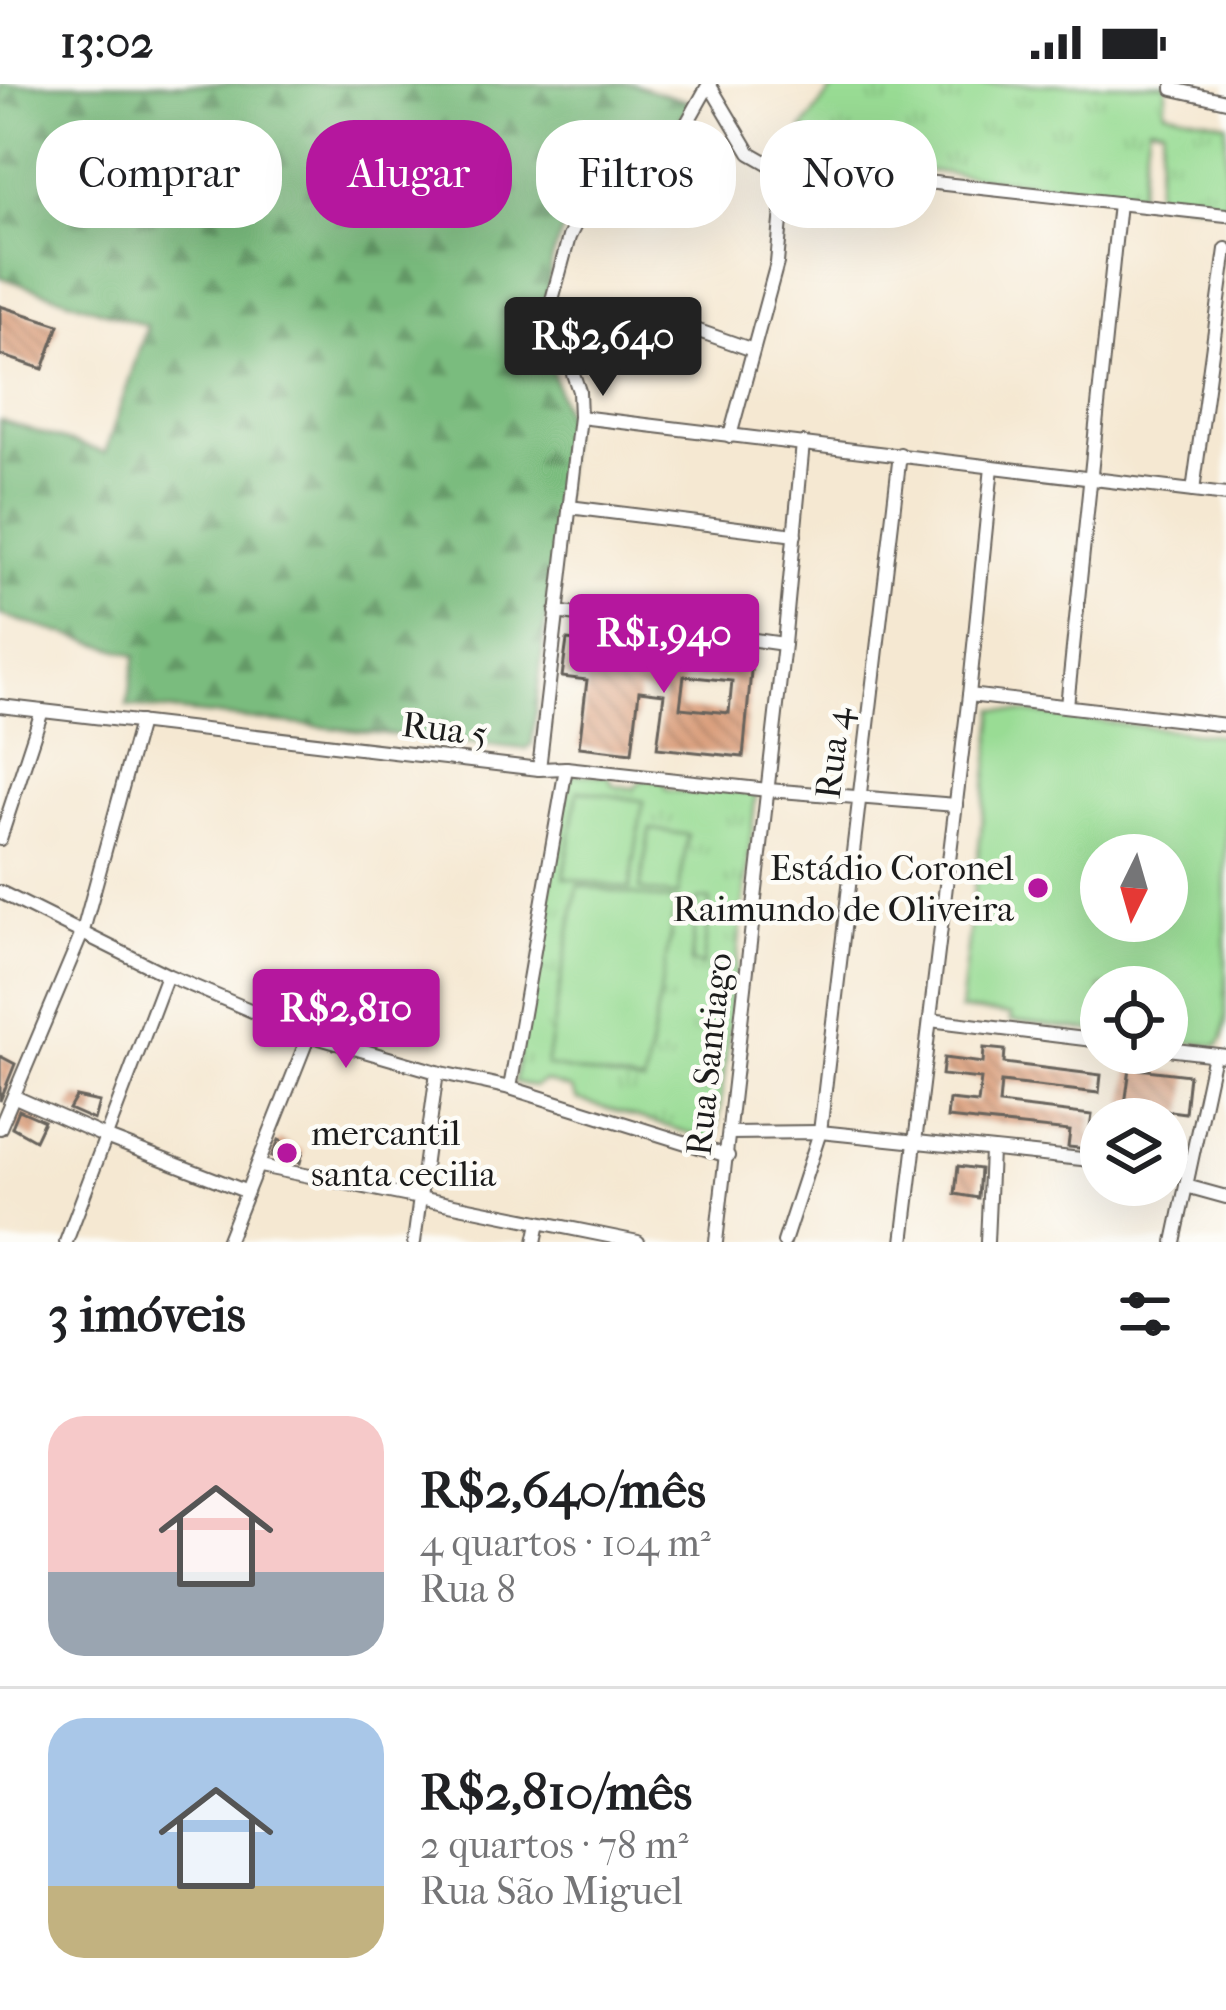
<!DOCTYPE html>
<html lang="pt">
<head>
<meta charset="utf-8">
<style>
	:root { --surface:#fff; --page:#f6f6f6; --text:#202124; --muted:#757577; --line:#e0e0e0; --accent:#b5179e }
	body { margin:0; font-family:"IM FELL French Canon",serif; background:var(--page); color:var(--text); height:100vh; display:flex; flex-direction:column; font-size:45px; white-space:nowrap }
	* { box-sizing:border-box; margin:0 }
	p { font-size:39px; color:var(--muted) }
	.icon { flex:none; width:66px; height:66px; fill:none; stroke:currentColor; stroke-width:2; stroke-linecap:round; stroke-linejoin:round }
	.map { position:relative; height:1158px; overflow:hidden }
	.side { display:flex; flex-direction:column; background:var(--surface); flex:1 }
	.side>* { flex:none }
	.banner { position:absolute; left:36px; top:36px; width:1155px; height:108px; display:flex; gap:24px }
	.needle { width:78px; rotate:185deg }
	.fabs { position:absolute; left:1080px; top:750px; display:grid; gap:24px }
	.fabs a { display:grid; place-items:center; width:108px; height:108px; border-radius:50%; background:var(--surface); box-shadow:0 12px 48px #0002; font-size:60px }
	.price { position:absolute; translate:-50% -102px; padding:0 27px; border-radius:12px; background:var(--accent); color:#fff; font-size:39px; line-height:78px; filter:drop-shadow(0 3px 6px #0008) }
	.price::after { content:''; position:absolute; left:50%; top:72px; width:36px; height:27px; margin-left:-18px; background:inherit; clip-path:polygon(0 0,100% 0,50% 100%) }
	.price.current { background:#222; color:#fff }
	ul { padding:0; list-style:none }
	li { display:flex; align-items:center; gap:36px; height:300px; padding:0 48px }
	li+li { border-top:3px solid var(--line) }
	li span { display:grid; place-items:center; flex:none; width:336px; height:240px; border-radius:36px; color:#555 }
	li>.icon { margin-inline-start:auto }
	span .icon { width:144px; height:144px; fill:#fffc; stroke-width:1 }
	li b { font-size:51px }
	h2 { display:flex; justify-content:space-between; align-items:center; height:144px; padding:0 48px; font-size:51px }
	.pill { padding:0 42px; border-radius:48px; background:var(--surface); box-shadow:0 12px 48px #0002; font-size:42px; line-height:108px }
	.pill.current { background:var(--accent); color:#fff }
	.status { display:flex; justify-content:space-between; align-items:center; height:84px; padding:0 60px; background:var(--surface); direction:ltr }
	.status svg { height:33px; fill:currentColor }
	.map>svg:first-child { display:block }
</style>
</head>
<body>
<div class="status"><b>13:02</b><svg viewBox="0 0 49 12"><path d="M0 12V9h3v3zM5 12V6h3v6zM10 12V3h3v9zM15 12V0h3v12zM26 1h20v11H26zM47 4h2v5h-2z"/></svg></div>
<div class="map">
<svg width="1226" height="1158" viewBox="0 0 1226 1158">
	<defs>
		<pattern id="grass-tufts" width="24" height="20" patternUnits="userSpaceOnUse" patternTransform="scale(3)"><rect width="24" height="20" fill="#99dc94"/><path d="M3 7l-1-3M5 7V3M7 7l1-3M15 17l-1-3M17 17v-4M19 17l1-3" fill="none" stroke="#83bc7f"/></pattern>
		<pattern id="forest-firs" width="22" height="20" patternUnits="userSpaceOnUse" patternTransform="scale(3)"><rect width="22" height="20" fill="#7abc7e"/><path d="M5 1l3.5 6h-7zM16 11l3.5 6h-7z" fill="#639866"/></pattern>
		<pattern id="building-back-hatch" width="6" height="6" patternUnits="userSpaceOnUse" patternTransform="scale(3)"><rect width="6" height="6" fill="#d89975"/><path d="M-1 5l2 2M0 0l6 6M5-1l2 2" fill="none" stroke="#ae7c5f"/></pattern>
	</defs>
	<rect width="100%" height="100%" fill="#fdfcf7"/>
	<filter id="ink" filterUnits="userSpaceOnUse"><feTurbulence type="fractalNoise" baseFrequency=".00833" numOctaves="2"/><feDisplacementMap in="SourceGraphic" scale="24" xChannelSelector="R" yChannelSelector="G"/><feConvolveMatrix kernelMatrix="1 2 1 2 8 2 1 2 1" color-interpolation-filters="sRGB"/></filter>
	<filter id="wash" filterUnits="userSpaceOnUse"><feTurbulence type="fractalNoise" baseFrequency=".004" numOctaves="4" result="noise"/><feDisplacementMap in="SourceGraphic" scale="48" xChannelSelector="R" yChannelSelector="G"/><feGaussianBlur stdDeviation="2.7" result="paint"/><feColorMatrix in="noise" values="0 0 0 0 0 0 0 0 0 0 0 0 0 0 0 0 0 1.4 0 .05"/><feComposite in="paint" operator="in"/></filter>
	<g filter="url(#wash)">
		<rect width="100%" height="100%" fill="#f5e8d2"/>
		<g fill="url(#grass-tufts)" stroke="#5a7c58" stroke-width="3">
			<path d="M836,0H1167L1164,26L1226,39V123L1154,114L1163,43L1149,41L1139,112L871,80L844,81L848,65L802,46Z"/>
			<path d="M570,690L608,691L613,701L634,704L643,695L663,697L667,706L699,710L706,702L756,710L717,1052L713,1056L577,1016L571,1005L544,997L534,1003L514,998Z"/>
		</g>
		<path fill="url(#forest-firs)" stroke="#4b6c4d" stroke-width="3" d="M0,0H632L690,18L663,70L596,110L568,134L552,172L542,253L568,340L532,660L525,665L127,622L136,571L0,531V336L105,369L147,242L0,193Z"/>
		<g fill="#99dc94" stroke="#5a7c58" stroke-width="3" fill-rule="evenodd">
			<path d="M995,625L1226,652V933L1223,955L1218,962L1167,956V903H1101V948L1010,937L1011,931L960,926ZM1101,771H1167V837H1101Z"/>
			<path d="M578,706L643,717L630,805L564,794Z"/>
			<path d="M650,745L688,751L678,812L640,806Z"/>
			<path d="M578,801L676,818L644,1000L546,982Z"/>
			<path d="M697,815L710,816L703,881L691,879Z"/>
		</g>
		<g id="blocks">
			<g fill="url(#building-back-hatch)" fill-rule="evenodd">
				<path d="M0,222L59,241L43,285L0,271Z"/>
				<path d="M567,556L695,571L697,559L753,566L743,673L657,664L664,610L639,607L632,669L579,663L587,596L562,593ZM684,592L732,597L729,629L680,624Z"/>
				<path d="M984,964L1005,966L1004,979L1101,991L1099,1009L1001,998L999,1020L1092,1031L1089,1051L1101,1053L1100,1066L1068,1063L1070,1047L947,1034L949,1016L978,1019L981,995L942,991L944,974L983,979Z"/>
				<path d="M0,972L15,980L0,1017Z"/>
				<path d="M1130,984L1189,991L1185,1029L1125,1021Z"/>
				<path d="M76,1013L99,1018L94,1036L69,1025Z"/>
				<path d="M19,1026L44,1037L35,1056L12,1043Z"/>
				<path d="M279,1056L303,1067L300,1079L272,1072Z"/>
				<path d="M958,1082L980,1085L978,1114L955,1110Z"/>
			</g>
		</g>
	</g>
	<g filter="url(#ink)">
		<use href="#blocks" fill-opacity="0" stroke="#68635c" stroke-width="3"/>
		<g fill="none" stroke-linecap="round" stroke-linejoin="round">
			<defs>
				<g id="street">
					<path d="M709,0L750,69L771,81L1226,131"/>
					<path d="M1173,0V5L1226,17"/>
					<path d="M630,223L753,266"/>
					<path d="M580,333L1226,411"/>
					<path d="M730,352L777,179L786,84"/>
					<path d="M1193,407L1226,165"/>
					<path d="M569,423L795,451"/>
					<path d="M556,528L784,560"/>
					<path d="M969,611L1226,641"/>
					<path d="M0,622L539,685L566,684L768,706L956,721"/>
					<path d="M1067,622L1119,119"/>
					<path d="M539,685L580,333L579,307L553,232L552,216L569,153L581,129L660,87L709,0"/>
					<path d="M0,755L42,627"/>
					<path d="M0,808L167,891L309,951L437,988L510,1004L728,1072"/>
					<path d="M930,936L1101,957"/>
					<path d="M1167,965L1226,972"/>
					<path d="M510,1004L566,684"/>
					<path d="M15,1013L108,1054L245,1107"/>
					<path d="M0,1044L83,847L140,638"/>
					<path d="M729,1049L820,1048L1101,1077"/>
					<path d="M260,1082L638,1158"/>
					<path d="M1167,1084L1189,1087"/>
					<path d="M1186,1102L1226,1113"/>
					<path d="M66,1158L167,891"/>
					<path d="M227,1158L309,951"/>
					<path d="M414,1158L437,988"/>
					<path d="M535,1158L539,1139"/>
					<path d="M716,1158L784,560L803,359"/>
					<path d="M784,1158L820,1048L900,370"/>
					<path d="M903,1158L969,611L992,383"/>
					<path d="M987,1158L991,1067"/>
					<path d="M1174,1158L1214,971"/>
				</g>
			</defs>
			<use href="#street" stroke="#68635c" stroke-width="16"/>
			<use href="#street" stroke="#fff" stroke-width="12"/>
		</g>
	</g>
	<g fill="#b5179e" stroke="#fdfcf7" stroke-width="4.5">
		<circle cx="1038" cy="804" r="12"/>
		<circle cx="287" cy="1069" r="12"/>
	</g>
	<g text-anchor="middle" stroke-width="9" stroke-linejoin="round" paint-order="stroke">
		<g font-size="36" fill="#1c1c1c" stroke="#fdfcf7">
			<text transform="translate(445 644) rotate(7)" y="13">Rua 5</text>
			<text transform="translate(832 669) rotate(-83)" y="13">Rua 4</text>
			<text transform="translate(708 970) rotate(-84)" y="13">Rua Santiago</text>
		</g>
		<g font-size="36" fill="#1c1c1c" stroke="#fdfcf7" text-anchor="end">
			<text x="1014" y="796">Estádio Coronel<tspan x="1014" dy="41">Raimundo de Oliveira</tspan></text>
			<text x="311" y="1061" text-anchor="start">mercantil<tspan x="311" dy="41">santa cecilia</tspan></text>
		</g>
	</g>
</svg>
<div class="fabs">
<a><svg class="needle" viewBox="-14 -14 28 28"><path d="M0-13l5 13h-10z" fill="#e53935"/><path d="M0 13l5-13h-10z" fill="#757577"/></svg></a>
<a><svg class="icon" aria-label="locate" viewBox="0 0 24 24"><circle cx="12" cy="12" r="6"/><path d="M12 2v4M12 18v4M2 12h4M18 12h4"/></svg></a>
<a><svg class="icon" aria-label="layers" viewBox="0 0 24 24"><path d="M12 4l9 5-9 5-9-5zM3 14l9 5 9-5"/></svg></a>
</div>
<b class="price current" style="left:603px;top:315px">R$2,640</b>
<b class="price" style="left:664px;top:612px">R$1,940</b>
<b class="price" style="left:346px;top:987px">R$2,810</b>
<div class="banner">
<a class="pill">Comprar</a>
<a class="pill current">Alugar</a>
<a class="pill">Filtros</a>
<a class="pill">Novo</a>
</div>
</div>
<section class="side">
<h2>3 imóveis<svg class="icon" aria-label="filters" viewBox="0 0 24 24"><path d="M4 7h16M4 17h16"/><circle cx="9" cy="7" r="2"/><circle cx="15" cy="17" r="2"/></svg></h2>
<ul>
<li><span style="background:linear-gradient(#f6c9c9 65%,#9aa5b1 0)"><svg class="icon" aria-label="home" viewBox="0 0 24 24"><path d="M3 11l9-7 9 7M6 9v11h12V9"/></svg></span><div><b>R$2,640/mês</b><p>4 quartos · 104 m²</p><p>Rua 8</p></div></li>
<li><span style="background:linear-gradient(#a9c7e8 70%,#c2b280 0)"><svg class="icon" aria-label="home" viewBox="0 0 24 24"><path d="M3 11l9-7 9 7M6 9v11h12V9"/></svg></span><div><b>R$2,810/mês</b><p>2 quartos · 78 m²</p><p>Rua São Miguel</p></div></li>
</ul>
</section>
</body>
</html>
